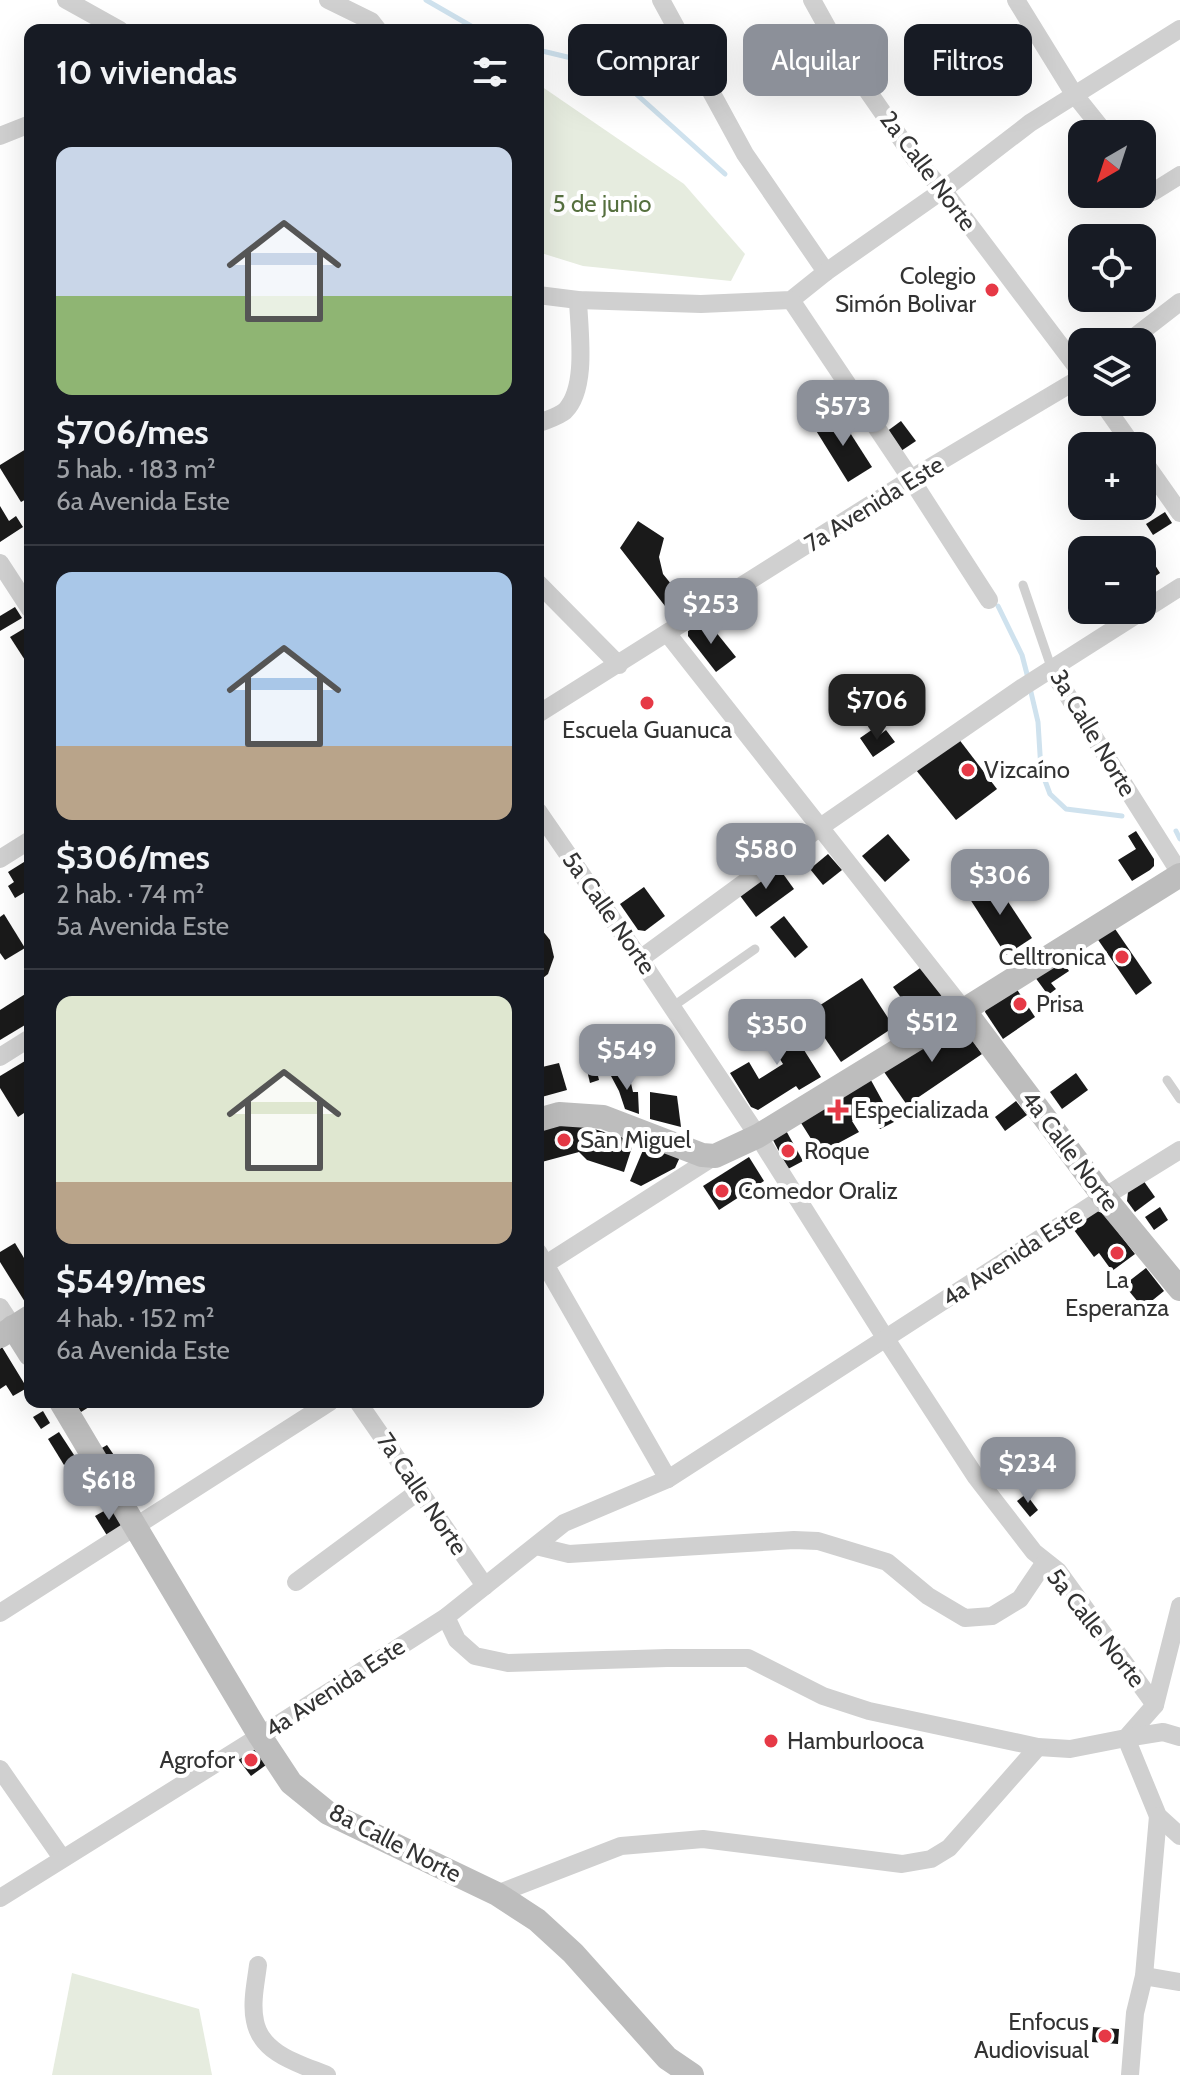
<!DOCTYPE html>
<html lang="es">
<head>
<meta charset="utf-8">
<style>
	:root { --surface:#171b24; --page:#242831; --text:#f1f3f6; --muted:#9ea1a6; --line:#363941; --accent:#8c9099 }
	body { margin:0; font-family:Cabin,sans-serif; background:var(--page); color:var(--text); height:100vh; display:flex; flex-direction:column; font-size:30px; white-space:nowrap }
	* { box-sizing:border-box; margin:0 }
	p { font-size:26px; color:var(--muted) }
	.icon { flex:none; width:44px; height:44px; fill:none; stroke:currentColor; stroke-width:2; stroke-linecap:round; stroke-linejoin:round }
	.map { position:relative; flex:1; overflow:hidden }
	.panel { position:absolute; left:24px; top:24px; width:520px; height:1384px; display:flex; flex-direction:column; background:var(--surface); border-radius:16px; box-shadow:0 8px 32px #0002 }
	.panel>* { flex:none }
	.top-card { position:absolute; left:568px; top:24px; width:492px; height:72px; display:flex; gap:16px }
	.needle { width:52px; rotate:219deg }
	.controls { position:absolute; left:1068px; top:120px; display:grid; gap:16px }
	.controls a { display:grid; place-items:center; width:88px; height:88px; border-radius:16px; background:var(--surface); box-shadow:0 8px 32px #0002; font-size:40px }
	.price { position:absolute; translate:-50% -68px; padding:0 18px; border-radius:16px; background:var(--accent); color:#fff; font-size:26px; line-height:52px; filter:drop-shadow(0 2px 4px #0008) }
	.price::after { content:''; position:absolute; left:50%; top:48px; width:24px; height:18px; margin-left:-12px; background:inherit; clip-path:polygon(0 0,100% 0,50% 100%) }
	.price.on { background:#222; color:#fff }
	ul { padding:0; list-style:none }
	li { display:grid; align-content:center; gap:16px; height:424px; padding:0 32px }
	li+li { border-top:2px solid var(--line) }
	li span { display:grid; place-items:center; height:248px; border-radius:16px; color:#555 }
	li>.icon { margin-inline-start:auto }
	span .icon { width:144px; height:144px; fill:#fffc; stroke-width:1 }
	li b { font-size:34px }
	h2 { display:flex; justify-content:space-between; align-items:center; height:96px; padding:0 32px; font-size:34px }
	.chip { padding:0 28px; border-radius:16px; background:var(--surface); box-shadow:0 8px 32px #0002; font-size:28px; line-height:72px }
	.chip.on { background:var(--accent); color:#fff }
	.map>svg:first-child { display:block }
</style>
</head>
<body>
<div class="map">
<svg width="1180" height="2075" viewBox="0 0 1180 2075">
	<rect width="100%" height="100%" fill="#fff"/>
	<g fill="#e6ecdf">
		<path d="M538,84L684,184L745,254L731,281L583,266L538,252Z"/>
		<path d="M72,1973L199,2009L212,2075H52Z"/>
	</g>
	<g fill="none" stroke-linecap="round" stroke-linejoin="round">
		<g stroke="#cfe2ee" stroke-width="5">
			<path d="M426,0L478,30"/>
			<path d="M538,50L605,66L725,174"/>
			<path d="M998,606L1022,655L1028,678"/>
			<path d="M1030,688L1038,722L1041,770L1050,794L1066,809L1122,816"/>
			<path d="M1176,831L1180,839"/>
		</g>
	</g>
	<g fill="#1a1a1a">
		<path d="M838,414L872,467L848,482L815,429Z"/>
		<path d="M901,421L916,441L901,451L886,432Z"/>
		<path d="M26,449L30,455V497L21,502L0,468V465Z"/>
		<path d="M0,506L9,521L16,516L23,527L0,542Z"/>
		<path d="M1165,512L1172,523L1153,535L1146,524Z"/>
		<path d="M638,521L664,538L659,557L663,574L680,595L665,606L620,548Z"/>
		<path d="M1145,549L1160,573L1151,579L1142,563V551Z"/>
		<path d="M15,607L22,618L0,631V616Z"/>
		<path d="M707,621L736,657L716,672L688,636V631Z"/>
		<path d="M30,625V668L10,637Z"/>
		<path d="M873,729L878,736L886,730L895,742L873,757L860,738Z"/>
		<path d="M958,738L997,789L956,820L916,770Z"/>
		<path d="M1136,831L1154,859V866L1150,870L1132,881L1118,860L1136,849L1128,836Z"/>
		<path d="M888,834L910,860L885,882L862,856Z"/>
		<path d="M828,854L842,870L823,885L810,869Z"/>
		<path d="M24,862L30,873V889L15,898L8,886L14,882L8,872Z"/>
		<path d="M776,864L794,889L756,917L738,893Z"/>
		<path d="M993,879L1032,938L1006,955L968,896Z"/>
		<path d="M644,887L665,916L645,931L638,930L620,904Z"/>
		<path d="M4,914L25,948L5,960L0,953V917Z"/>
		<path d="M784,916L808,947L795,958L770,927Z"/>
		<path d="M1109,920L1152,983L1136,995L1092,931Z"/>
		<path d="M538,925L550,940L554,957L548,974L538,982Z"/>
		<path d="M1058,955L1069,971L1051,983L1056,989L1048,995L1032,973Z"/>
		<path d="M923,966L942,992L941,1000L916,1018L893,987Z"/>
		<path d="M862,978L894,1027L841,1062L808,1013Z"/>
		<path d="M1014,985L1035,1017L1003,1039L985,1012L987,1003Z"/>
		<path d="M30,991V1022L0,1040V1010Z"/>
		<path d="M782,1015L821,1077L799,1090L796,1086L758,1110L751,1107L730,1073L749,1062L759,1079L783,1064L757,1023Z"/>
		<path d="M962,1025L982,1054L907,1105L882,1069Z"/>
		<path d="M30,1058V1109L18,1117L0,1088V1076Z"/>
		<path d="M594,1060L599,1080L590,1083L585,1062Z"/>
		<path d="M559,1063L567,1090L538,1098V1068Z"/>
		<path d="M628,1070L633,1092H638L639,1114L625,1109L619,1091L611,1076Z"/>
		<path d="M867,1073L894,1122L880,1129L870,1111L852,1121L859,1132L820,1153L796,1115Z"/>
		<path d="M1076,1073L1088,1090L1062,1109L1050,1092Z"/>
		<path d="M650,1092L677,1096L681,1127L650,1119Z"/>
		<path d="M1016,1101L1027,1115L1005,1131L995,1117Z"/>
		<path d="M571,1122L634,1141L624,1172L587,1160L579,1152L538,1163V1131Z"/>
		<path d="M784,1127L803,1161L788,1169L773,1140Z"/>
		<path d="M646,1143L680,1157L675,1168L641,1186L630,1181Z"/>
		<path d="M749,1157L764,1181L719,1210L703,1186Z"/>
		<path d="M1143,1180L1155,1197L1135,1212L1127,1201L1128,1192Z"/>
		<path d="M1160,1207L1168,1220L1154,1230L1145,1217Z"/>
		<path d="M1093,1209L1104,1214L1135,1254L1112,1271L1099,1253L1094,1257L1071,1226Z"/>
		<path d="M15,1243L30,1268V1299L25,1302L0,1262V1252Z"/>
		<path d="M1146,1268L1164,1291L1143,1308L1124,1285Z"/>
		<path d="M2,1347L27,1388L13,1396L6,1385L0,1389V1349Z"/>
		<path d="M77,1402H97L81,1412L75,1403Z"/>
		<path d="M43,1411L50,1423L41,1429L33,1417Z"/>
		<path d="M59,1432L76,1458L64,1465L48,1439Z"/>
		<path d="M107,1445L120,1464L107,1472L95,1452Z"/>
		<path d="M89,1477L99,1493L85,1501L75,1485Z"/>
		<path d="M1026,1494L1038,1510L1030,1517L1017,1501Z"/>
		<path d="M111,1507L124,1527L108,1537L95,1516Z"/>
		<path d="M250,1744L266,1765L251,1776L235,1755Z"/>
		<path d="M1093,2027L1119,2029L1118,2044L1092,2042Z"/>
	</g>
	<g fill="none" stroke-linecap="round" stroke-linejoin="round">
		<g stroke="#d0d0d0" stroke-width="9">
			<path d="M1023,585L1049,661L1051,669"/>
			<path d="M672,1007L755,949"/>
			<path d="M1167,1080L1180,1099"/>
		</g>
		<g stroke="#d0d0d0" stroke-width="18">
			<path d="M66,0L120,30"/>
			<path d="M328,0L371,21L378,30"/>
			<path d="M661,0L745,154L826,272"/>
			<path d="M812,0L842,54L915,159L943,190L1082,374"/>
			<path d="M1016,0L1074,94L1106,134"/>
			<path d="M0,136L30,124"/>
			<path d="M1142,179L1153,192L1180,175"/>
			<path d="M538,295L578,300L701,304L791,300L826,272L943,190L1030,123L1180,29"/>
			<path d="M791,300L911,479L989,600"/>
			<path d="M1128,342L1180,302"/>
			<path d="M1102,402L1133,446"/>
			<path d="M538,420L542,422C549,419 559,416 565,411C588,388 579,330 578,300"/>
			<path d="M1142,459L1180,513"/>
			<path d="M0,563L30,609"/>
			<path d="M538,583L619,665"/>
			<path d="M667,633L964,1010"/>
			<path d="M1051,669L1180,873"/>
			<path d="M538,714L919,474L1082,377"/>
			<path d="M538,811L640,959L758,1136L886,1339L976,1477L1034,1552L1058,1571L1155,1705"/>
			<path d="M0,859L30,840"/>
			<path d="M640,959L819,828L1023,687L1180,587"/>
			<path d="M0,1057L30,1038"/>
			<path d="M538,1252L668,1479"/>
			<path d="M538,1269L715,1156"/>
			<path d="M0,1307L13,1327"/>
			<path d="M358,1402L485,1586"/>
			<path d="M536,1546L569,1554L794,1540L818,1541L887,1562L928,1596L965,1618L992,1616L1020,1599L1045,1562"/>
			<path d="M296,1582L419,1491"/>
			<path d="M0,1613L330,1402"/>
			<path d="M446,1617L457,1640L475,1656L508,1663L667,1658H748L823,1696L869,1711L1038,1747L1070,1749L1126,1738L1155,1705L1180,1606"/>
			<path d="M1180,1737L1163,1732L1126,1738L1158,1816L1180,1836"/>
			<path d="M0,1769L62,1858"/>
			<path d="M497,1894L621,1846L703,1839L902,1864L931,1859L949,1848L1038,1747"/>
			<path d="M0,1898L260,1736L446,1617L564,1523L668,1479L1104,1197L1180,1150"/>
			<path d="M258,1965C256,1982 251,2003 255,2021C261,2054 300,2064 327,2075"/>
			<path d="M1144,1976L1180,1982"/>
			<path d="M1130,2075L1135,2013L1144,1976L1158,1816"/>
		</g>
		<g stroke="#bdbdbd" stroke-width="24">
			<path d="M964,1010L1104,1197L1180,1289"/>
			<path d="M538,1120L559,1114L603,1117L702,1155L715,1156L758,1136L964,1010L1180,875"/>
			<path d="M13,1327L30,1354"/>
			<path d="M0,1336L30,1317"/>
			<path d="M61,1402L260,1736L291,1783L328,1813L497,1894L537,1920L573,1953L667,2058L692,2075"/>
		</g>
	</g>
	<g fill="#e63946" stroke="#fff" stroke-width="3">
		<circle cx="992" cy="290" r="8"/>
		<circle cx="647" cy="703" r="8"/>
		<circle cx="968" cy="770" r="8"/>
		<circle cx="1122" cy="957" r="8"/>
		<circle cx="1020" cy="1004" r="8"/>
		<path d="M834 1098h8v8h8v8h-8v8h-8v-8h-8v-8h8z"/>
		<circle cx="564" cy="1140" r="8"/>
		<circle cx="788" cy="1151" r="8"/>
		<circle cx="722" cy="1191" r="8"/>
		<circle cx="1117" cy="1253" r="8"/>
		<circle cx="771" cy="1741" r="8"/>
		<circle cx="251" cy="1760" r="8"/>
		<circle cx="1105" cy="2036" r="8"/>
	</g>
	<g text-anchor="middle" stroke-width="8" stroke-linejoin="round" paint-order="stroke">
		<g font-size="24" fill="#333" stroke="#fff">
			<text transform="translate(928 171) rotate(53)" y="8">2a Calle Norte</text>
			<text transform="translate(874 504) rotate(-32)" y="8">7a Avenida Este</text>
			<text transform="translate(1093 733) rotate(59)" y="8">3a Calle Norte</text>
			<text transform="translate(609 913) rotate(55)" y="8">5a Calle Norte</text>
			<text transform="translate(1070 1151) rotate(53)" y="8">4a Calle Norte</text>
			<text transform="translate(1012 1257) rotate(-33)" y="8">4a Avenida Este</text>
			<text transform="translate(422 1494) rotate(56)" y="8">7a Calle Norte</text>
			<text transform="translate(1096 1628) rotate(52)" y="8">5a Calle Norte</text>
			<text transform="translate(335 1688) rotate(-33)" y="8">4a Avenida Este</text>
			<text transform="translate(395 1843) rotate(27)" y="8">8a Calle Norte</text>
		</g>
		<g font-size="24" fill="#56703f" stroke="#fff">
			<text x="602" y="212">5 de junio</text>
		</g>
		<g font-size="24" fill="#333" stroke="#fff" text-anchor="start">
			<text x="976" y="284" text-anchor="end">Colegio<tspan x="976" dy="28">Simón Bolivar</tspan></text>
			<text x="647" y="738" text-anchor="middle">Escuela Guanuca</text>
			<text x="984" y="778">Vizcaíno</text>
			<text x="1106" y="965" text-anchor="end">Celltronica</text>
			<text x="1036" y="1012">Prisa</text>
			<text x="854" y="1118">Especializada</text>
			<text x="580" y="1148">San Miguel</text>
			<text x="804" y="1159">Roque</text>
			<text x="738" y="1199">Comedor Oraliz</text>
			<text x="1117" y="1288" text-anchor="middle">La<tspan x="1117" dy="28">Esperanza</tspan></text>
			<text x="787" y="1749">Hamburlooca</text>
			<text x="235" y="1768" text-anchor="end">Agrofor</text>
			<text x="1089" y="2030" text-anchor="end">Enfocus<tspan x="1089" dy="28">Audiovisual</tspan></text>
		</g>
	</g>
</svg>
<div class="controls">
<a><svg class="needle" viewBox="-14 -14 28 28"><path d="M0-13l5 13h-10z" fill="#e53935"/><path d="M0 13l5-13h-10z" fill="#9ea1a6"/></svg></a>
<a><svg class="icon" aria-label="locate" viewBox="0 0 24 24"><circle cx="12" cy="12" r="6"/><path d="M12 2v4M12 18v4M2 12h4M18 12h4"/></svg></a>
<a><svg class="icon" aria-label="layers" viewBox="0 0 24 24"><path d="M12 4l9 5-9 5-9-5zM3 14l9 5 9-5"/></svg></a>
<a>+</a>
<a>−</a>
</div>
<b class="price" style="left:843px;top:448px">$573</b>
<b class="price" style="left:711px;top:646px">$253</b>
<b class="price on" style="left:877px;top:742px">$706</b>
<b class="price" style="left:766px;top:891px">$580</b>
<b class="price" style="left:1000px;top:917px">$306</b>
<b class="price" style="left:932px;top:1064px">$512</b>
<b class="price" style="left:777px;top:1067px">$350</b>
<b class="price" style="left:627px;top:1092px">$549</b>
<b class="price" style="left:1028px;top:1505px">$234</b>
<b class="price" style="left:109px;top:1522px">$618</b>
<div class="top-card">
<a class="chip">Comprar</a>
<a class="chip on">Alquilar</a>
<a class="chip">Filtros</a>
</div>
<section class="panel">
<h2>10 viviendas<svg class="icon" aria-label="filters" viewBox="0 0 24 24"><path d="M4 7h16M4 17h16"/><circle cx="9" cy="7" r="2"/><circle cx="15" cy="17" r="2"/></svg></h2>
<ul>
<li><span style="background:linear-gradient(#c9d6e8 60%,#8fb573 0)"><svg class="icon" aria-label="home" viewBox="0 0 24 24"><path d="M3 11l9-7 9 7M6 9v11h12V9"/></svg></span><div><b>$706/mes</b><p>5 hab. · 183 m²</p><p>6a Avenida Este</p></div></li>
<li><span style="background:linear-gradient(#a9c7e8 70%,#b9a48a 0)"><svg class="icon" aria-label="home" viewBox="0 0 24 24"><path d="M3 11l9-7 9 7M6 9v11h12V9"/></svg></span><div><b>$306/mes</b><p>2 hab. · 74 m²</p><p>5a Avenida Este</p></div></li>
<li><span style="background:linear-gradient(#dfe7d0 75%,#b9a48a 0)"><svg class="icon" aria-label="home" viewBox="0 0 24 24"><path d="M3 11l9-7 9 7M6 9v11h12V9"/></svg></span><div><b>$549/mes</b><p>4 hab. · 152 m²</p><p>6a Avenida Este</p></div></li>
</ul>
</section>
</div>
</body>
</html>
